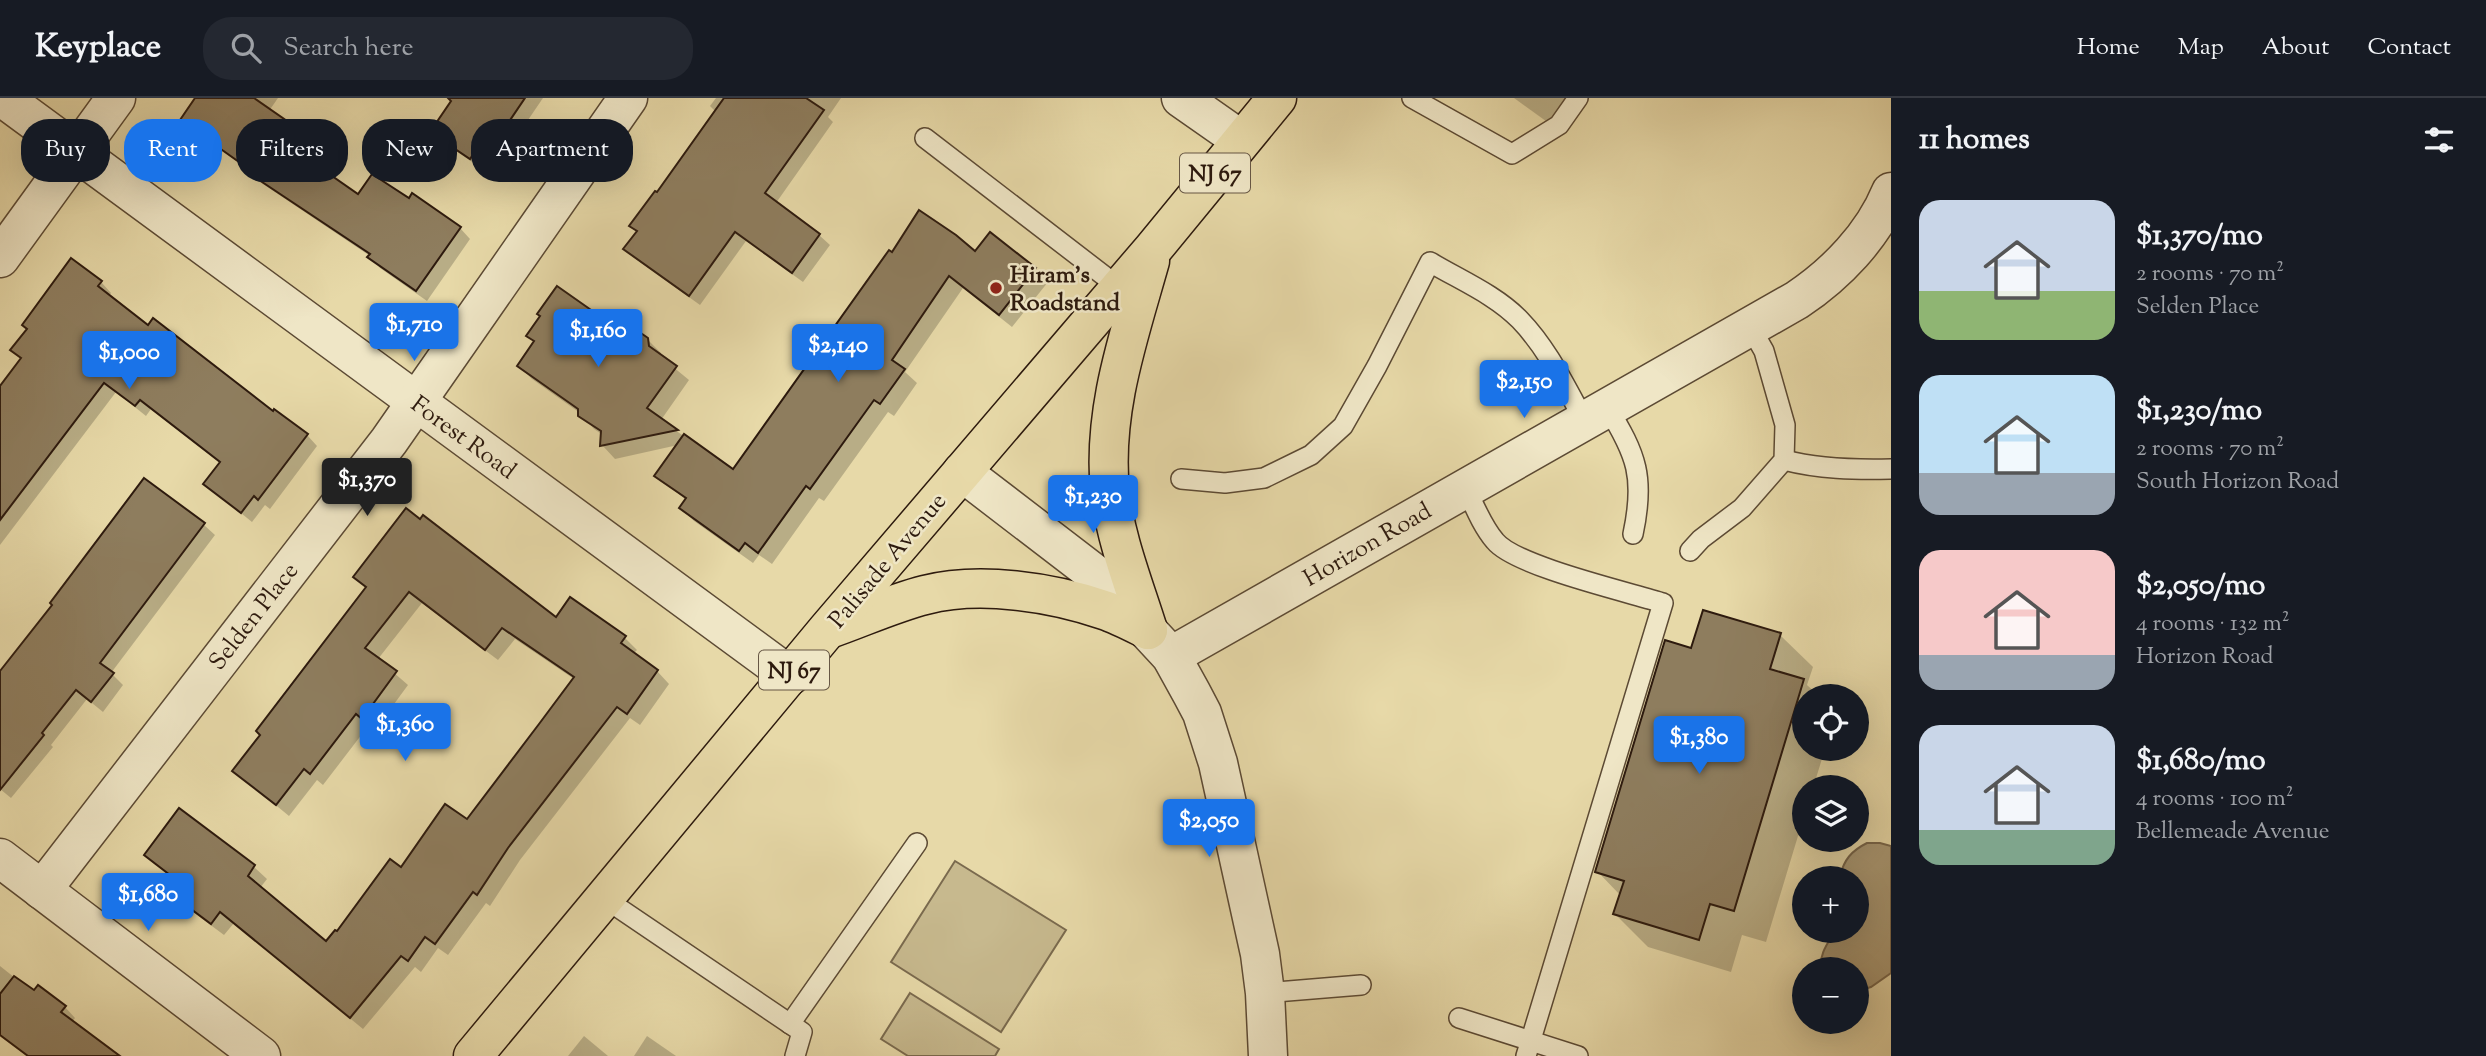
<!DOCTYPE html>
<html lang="en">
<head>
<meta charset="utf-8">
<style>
	:root { --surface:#171b24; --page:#242831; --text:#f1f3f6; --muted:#9ea1a6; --line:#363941; --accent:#1a73e8 }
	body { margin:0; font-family:"Sorts Mill Goudy",serif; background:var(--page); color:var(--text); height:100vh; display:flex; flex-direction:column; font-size:26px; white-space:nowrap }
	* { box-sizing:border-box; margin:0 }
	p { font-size:23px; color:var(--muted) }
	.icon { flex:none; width:38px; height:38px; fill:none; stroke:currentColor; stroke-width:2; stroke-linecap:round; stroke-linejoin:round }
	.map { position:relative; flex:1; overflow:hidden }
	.panel { display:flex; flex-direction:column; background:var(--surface); width:595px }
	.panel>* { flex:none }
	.banner { position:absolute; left:21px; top:21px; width:665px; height:63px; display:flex; gap:14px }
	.controls { position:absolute; left:1792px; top:586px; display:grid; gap:14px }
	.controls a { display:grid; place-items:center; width:77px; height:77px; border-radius:50%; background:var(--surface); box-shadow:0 7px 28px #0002; font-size:35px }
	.price { position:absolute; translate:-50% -60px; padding:0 16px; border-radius:7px; background:var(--accent); color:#fff; font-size:23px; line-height:46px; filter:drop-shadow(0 2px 4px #0008) }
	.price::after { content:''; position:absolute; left:50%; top:42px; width:21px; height:16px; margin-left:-10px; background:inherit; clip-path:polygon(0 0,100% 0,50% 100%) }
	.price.active { background:#222; color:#fff }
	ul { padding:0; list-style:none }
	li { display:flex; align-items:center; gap:21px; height:175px; padding:0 28px }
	li span { display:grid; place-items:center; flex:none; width:196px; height:140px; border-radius:21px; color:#555 }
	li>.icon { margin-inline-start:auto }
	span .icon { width:84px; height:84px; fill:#fffc; stroke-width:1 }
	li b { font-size:30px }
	h2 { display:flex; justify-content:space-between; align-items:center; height:84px; padding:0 28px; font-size:30px }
	.tag { padding:0 24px; border-radius:28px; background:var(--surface); box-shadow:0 7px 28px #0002; font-size:24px; line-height:63px }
	.tag.active { background:var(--accent); color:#fff }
	header { display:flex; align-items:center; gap:42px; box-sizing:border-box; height:98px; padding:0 35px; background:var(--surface); border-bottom:2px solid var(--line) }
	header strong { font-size:33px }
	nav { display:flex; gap:38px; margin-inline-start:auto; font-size:24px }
	.search { width:490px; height:63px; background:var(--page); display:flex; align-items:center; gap:18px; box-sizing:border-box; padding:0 24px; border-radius:28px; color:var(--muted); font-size:26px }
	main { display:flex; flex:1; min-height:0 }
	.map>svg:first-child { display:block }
</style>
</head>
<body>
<header>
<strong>Keyplace</strong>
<div class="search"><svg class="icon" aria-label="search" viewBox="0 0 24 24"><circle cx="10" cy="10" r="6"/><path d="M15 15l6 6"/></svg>Search here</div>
<nav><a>Home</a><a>Map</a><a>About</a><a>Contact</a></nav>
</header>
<main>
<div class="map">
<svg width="1891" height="958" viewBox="0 0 1891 958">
	<rect width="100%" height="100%" fill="#e7d9a8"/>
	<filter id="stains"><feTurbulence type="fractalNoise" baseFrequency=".00286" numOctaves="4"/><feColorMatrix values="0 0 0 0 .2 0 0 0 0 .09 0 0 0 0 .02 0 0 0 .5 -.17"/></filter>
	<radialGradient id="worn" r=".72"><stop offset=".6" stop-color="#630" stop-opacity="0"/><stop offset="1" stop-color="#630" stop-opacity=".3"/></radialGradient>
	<g fill="#c7b98e" stroke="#7a6a4e" stroke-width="2">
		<path d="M955,763L1066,832L1001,934L891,864Z"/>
		<path d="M910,895L999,951L995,958H908L881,941Z"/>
	</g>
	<path fill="#a89874" stroke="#77664b" stroke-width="2" d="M1867,745H1880L1891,748V875L1871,889L1857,893V872L1821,871C1819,856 1828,845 1835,833H1857V780H1840V778C1844,762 1851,753 1867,745Z"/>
	<g fill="#0003">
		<path d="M198,0H278L269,13L322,49L333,60L323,74L359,98L409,103L460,130L470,141L427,203L380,170L370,158L257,82L247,70L193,32L182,21Z"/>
		<path d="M455,0H543L511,47L502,40L481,70L443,44L432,34Z"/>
		<path d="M716,0H841L828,19L833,24L776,105L819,137L830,147L803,184L746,143L700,207L636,161L626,151L638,134L657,97L716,14L710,8Z"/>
		<path d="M1514,0H1569L1550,26Z"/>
		<path d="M889,154L975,156L1035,171L1048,184L1012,229L963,190L905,274L917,285L894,318L888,314L824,403L819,400L772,466L759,457L753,465L694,423L681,410L686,402L656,377L678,347L615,361L602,347L603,337L594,331L580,315L532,281L519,268L535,244L528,238L621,235L647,241L661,255V259L689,282L661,322L733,373Z"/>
		<path d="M101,184L111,195L109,198L149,229L307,337L317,348L270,411L265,407L252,424L205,386L221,365L151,311L146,318L116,294L0,447V291L22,261L13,252Z"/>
		<path d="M145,382L204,427L215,437L111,575L123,587L103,614L87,601L51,647L53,649L11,700L0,691V576L54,507Z"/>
		<path d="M355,479L557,521L625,540L637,552L633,556L657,573L669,586L640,627L630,620L520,762L490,808L486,805L448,857L438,850L421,874L415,869L363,931L234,825L224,837L185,808L173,796L180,786L146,757L180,713L254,769L267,781L260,790L326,845L402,771L467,723L574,581L515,541L498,562L422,505L378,561L408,587L375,632L369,627L323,687L317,682L289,718L234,673L367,491Z"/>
		<path d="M1704,514L1780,537L1813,569L1807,587L1819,598H1804V651H1825L1813,690H1804V718L1766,844L1742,837L1731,874L1648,849L1615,816L1621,798L1597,773L1692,552Z"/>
		<path d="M0,868L34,895L65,909L75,920L72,924L115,958H27L0,938Z"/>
		<path d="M584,938L608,958H568Z"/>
		<path d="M647,938L676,958H634Z"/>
	</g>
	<g fill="#8e7d5e" stroke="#2d1a0e" stroke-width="2">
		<path d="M195,0H254L323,48L312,64L358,96L372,76L409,100L412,95L461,129L416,193L367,159L370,156L244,72L246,69L180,22Z"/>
		<path d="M448,0H525L500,37L490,31L470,61L430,34L451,3Z"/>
		<path d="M724,0H806L824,12L765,95L820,136L792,175L735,134L689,198L623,151L637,133L629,128L655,93L657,94Z"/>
		<path d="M919,112L956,137L975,153L990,134L1036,170L999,217L949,178L892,262L905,271L880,306L874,302L810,391L806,388L758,455L745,445L739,453L679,410L686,400L654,378L684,336L733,371L889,152L892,154Z"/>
		<path d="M71,160L102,183L98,188L148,227L153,220L273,313L274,311L308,336L258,402L254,398L241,415L203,386L220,364L140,302L135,308L104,285L0,422V288L21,260L10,252L27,231L22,227Z"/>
		<path d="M557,188L621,233L635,231L648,240L649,248L677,268L647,310L678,332L600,348L601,333L578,318V311L571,306L517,268L534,243L526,238L540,218L537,216Z"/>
		<path d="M144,380L205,425L100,565L114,575L91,604L76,592L42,635L44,637L0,692V573L52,507L50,505Z"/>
		<path d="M406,410L420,421L423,417L556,519L570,499L626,538L621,545L658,572L627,616L617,609L508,750L477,797L473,794L435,846L425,839L408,863L401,858L350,920L220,814L211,826L171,796L179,784L144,757L179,710L255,767L248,778L326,843L335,832L337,833L390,761L401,769L445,706L467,721L539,626L574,579L502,530L485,552L409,494L365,550L397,573L362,621L356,616L310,676L304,671L276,707L232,673L260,637L256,633L366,489L353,479Z"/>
		<path d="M1703,512L1781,535L1770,571L1804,581L1734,813L1710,806L1699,842L1613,816L1624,783L1595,774L1665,542L1691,550Z"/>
		<path d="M14,878L34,892L38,887L66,908L61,914L120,958H28L0,937V896Z"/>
	</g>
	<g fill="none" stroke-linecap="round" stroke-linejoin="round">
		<defs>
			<g id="lane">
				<path d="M1412,0L1512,56L1559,27L1578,0"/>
				<path d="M925,40L1120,190"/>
				<path d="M1607,309C1637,357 1645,380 1633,436"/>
				<path d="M1784,362C1819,371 1854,372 1891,371"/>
				<path d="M1181,381L1225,385L1264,380L1311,357L1343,328L1377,268L1430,164C1460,182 1496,197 1520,222C1548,251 1565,288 1584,322"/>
				<path d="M1466,390C1474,407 1482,428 1495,443C1515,468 1628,494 1663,505L1526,958"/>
				<path d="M1690,453L1701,441L1742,410L1784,362L1785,327L1764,253L1751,230"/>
				<path d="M604,800L802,934L795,958"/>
				<path d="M1265,895L1361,887"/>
				<path d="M1459,920L1578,958"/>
				<path d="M790,926L917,745"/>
			</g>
			<g id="street">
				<path d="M3,0L790,578"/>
				<path d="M1181,0L1241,42"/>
				<path d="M0,160L116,0"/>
				<path d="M962,374L1095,476L1171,558L1192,596L1202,615L1218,665L1260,856L1265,895L1268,958"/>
				<path d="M1171,558L1797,202C1836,176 1873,138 1891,94"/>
				<path d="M0,760L261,958"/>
				<path d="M42,792L389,343L628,0"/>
			</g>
			<g id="primary">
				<path d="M829,531C861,520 893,505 925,497C980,483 1051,494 1104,512C1119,517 1134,525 1148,532"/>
				<path d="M1148,532C1134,487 1115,440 1110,393C1102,313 1129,238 1150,163"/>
				<path d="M473,958L827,532L1153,151L1277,0"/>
			</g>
		</defs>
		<use href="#lane" stroke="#5c4a34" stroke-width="22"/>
		<use href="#street" stroke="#5c4a34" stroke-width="41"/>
		<use href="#primary" stroke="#2d1a0e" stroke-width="41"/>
		<use href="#lane" stroke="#efe6c6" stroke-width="19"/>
		<use href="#street" stroke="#efe6c6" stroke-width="38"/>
		<use href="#primary" stroke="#e7d9a8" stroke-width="38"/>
	</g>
	<circle fill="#8f2418" stroke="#efe6c6" stroke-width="2.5" cx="996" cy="190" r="7"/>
	<g text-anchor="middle" stroke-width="5" stroke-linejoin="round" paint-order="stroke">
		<g fill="#efe6c6" stroke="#675745" stroke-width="2">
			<rect x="1180" y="55.5" width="70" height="39" rx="5"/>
			<rect x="759" y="552.5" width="70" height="39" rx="5"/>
		</g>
		<g font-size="23" font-weight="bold" fill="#2d1a0e">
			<text x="1215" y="83">NJ 67</text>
			<text x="794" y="580">NJ 67</text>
		</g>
		<g font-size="24" font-weight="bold" fill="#2d1a0e" stroke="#efe6c6" text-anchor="start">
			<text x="1010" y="184">Hiram's<tspan x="1010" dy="28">Roadstand</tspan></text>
		</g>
		<g font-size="24" fill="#2d1a0e" stroke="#efe6c6">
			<text transform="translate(464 339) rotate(36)" y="8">Forest Road</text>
			<text transform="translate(1367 446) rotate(-30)" y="8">Horizon Road</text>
			<text transform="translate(887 462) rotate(-50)" y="8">Palisade Avenue</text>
			<text transform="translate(253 518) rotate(-52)" y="8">Selden Place</text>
		</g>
	</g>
	<rect width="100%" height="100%" filter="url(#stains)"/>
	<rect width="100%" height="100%" fill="url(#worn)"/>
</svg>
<div class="controls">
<a><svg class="icon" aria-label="locate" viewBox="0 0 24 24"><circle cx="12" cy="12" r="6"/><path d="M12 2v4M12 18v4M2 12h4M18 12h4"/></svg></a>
<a><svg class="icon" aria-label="layers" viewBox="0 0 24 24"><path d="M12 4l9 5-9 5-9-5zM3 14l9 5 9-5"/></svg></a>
<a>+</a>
<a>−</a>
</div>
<b class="price" style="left:414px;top:265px">$1,710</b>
<b class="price" style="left:598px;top:271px">$1,160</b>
<b class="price" style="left:838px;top:286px">$2,140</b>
<b class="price" style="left:129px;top:293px">$1,000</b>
<b class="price" style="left:1524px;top:322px">$2,150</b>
<b class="price active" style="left:367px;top:420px">$1,370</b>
<b class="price" style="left:1093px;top:437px">$1,230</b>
<b class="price" style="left:405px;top:665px">$1,360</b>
<b class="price" style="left:1699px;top:678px">$1,380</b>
<b class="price" style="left:1209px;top:761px">$2,050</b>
<b class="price" style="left:148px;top:835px">$1,680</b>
<div class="banner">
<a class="tag">Buy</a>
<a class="tag active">Rent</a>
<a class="tag">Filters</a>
<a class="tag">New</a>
<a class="tag">Apartment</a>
</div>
</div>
<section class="panel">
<h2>11 homes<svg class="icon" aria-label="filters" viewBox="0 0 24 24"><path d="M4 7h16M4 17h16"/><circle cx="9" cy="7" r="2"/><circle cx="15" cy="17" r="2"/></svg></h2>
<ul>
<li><span style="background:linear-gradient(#c9d6e8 65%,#8fb573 0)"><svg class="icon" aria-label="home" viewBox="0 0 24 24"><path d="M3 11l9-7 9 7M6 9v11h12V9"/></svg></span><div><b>$1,370/mo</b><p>2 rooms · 70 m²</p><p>Selden Place</p></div></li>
<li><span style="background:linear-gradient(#bfe0f5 70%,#9aa5b1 0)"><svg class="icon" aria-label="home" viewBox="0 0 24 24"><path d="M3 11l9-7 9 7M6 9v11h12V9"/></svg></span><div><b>$1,230/mo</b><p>2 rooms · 70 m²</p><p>South Horizon Road</p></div></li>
<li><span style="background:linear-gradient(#f6c9c9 75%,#9aa5b1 0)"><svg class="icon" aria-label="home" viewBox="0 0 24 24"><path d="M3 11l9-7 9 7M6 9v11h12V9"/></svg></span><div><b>$2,050/mo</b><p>4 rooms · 132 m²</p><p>Horizon Road</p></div></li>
<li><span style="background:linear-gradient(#c9d6e8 75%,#7fa58c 0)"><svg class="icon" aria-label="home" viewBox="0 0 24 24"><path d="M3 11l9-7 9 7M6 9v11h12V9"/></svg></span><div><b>$1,680/mo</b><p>4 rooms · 100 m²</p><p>Bellemeade Avenue</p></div></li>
</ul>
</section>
</main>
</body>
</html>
